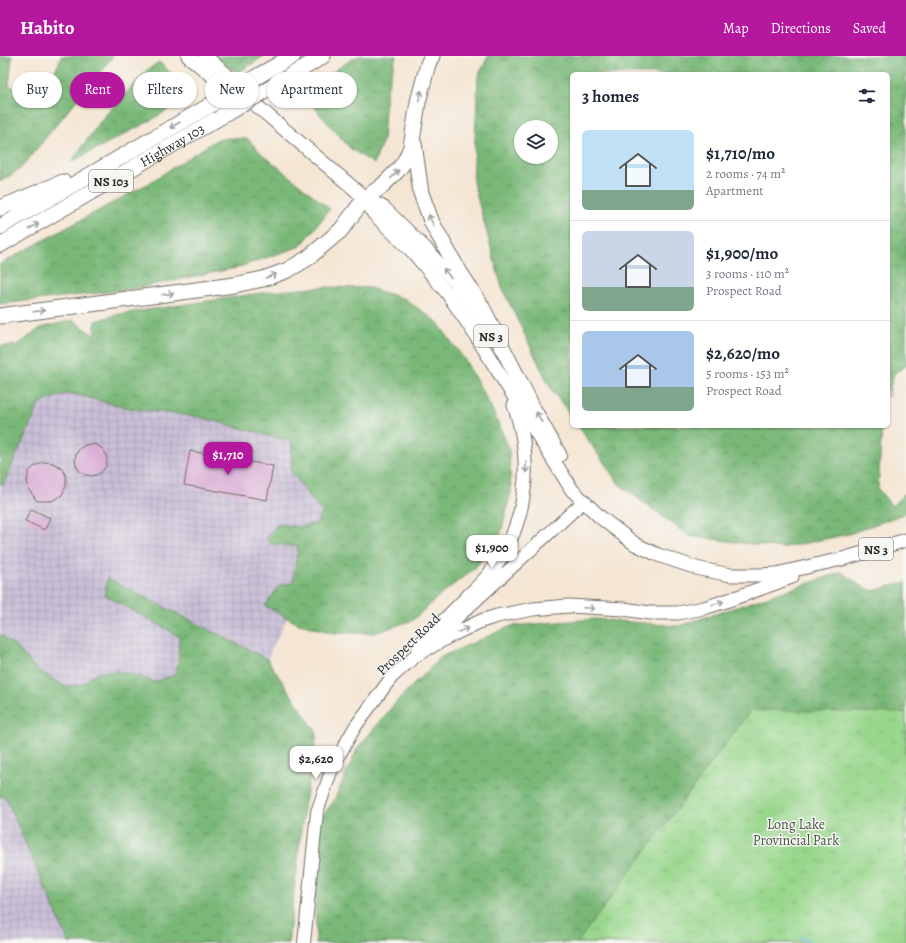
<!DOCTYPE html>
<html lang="en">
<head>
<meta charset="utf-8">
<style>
	:root { --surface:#fff; --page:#f6f6f7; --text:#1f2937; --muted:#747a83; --line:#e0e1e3; --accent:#b5179e }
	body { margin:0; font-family:Alegreya,serif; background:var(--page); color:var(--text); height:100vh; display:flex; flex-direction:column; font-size:15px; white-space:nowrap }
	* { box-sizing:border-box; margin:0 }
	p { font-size:13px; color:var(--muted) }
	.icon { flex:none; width:22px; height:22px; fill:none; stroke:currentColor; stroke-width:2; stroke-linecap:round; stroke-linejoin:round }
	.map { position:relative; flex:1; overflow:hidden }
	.panel { position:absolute; left:570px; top:16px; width:320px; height:356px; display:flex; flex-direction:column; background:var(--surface); border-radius:6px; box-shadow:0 1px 3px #0004 }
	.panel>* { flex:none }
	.banner { position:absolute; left:12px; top:16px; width:380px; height:36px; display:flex; gap:8px }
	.buttons { position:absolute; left:514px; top:64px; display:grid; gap:8px }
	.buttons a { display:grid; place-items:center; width:44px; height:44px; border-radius:50%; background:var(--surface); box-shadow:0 1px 3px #0004; font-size:20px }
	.price { position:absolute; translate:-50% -34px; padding:0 9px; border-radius:8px; background:#fff; color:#222; font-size:13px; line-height:26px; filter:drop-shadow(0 1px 2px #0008) }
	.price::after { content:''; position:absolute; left:50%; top:24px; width:12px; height:9px; margin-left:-6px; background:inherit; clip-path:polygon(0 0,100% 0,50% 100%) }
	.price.selected { background:var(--accent); color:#fff }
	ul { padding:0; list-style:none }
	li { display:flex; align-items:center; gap:12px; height:100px; padding:0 12px }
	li+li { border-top:1px solid var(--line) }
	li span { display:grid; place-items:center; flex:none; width:112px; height:80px; border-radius:6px; color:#555 }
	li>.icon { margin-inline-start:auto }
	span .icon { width:48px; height:48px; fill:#fffc; stroke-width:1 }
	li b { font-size:17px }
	h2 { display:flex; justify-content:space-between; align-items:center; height:48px; padding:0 12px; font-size:17px }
	.tag { padding:0 14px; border-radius:18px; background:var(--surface); box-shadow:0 1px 3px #0004; font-size:14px; line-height:36px }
	.tag.selected { background:var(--accent); color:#fff }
	header { display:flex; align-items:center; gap:24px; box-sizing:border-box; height:56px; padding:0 20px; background:var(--accent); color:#fff }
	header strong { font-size:19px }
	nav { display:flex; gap:22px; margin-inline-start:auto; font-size:14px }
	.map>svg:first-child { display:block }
</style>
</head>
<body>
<header>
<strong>Habito</strong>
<nav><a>Map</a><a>Directions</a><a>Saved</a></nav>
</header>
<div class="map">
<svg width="906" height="887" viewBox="0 0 906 887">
	<defs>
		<pattern id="industrial-grid" width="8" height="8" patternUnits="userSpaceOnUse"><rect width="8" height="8" fill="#c9bfd7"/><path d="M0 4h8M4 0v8" fill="none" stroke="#ada4b9"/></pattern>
		<pattern id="forest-crowns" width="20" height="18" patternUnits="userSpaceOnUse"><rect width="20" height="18" fill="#7ab878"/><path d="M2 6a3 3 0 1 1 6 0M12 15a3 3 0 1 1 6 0" fill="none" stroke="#649663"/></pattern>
		<pattern id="park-tufts" width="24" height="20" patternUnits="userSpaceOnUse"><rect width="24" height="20" fill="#99d78c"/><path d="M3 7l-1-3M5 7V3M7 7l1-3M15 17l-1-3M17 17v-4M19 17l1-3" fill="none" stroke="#84b979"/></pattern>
	</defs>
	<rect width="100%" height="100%" fill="#f6f6f2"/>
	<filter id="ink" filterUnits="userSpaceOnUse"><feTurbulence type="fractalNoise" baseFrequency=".025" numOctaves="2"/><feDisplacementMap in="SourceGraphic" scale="8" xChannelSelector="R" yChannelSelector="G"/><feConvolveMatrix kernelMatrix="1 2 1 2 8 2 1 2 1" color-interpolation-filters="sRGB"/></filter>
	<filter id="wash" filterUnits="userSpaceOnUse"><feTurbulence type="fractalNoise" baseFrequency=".012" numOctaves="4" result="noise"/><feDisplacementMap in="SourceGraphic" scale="16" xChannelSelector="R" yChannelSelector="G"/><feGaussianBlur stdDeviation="0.9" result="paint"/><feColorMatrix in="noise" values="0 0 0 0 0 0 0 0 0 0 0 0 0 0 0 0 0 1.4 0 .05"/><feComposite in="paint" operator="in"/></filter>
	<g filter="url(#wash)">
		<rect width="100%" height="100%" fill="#f5e6d4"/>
		<g fill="url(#industrial-grid)">
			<path d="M69,337L134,353L200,361L292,386L291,415L322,456L317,467L299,471L278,468L271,488L298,489L293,527L265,550L287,562L267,603L107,522L105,539L179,580L175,619L154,626L97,617L81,629L64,630L37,614L18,593L0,578V431L4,427L40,347Z"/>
			<path d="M5,740L44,830L69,887H0V741Z"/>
		</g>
		<g fill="url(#forest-crowns)" stroke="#527252" fill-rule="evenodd">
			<path d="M0,0H12L9,31L45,32L58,9L61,0H113L20,113L0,126Z"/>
			<path d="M214,0H264L237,17Z"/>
			<path d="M359,0H396L386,38L383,85L374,108L351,93L319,57L303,36L351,4Z"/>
			<path d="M488,0H906V310L894,317L888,341V18H572V362L550,331L502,232L473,126L478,21ZM521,71H551V101H521Z"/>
			<path d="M159,6L194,38L148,66L71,106L103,62L147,14Z"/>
			<path d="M229,82L248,83L262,98L330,153L301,190L236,212L126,234L0,248V208L149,127L216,84Z"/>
			<path d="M324,231L370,232L405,243L437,266L465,304L490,349L509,392L511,436L501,477L476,511L439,540L413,564L375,577H334L299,568L265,550L280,529L293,527L298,490L271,488L266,482L278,468L299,471L317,467L322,457L291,415L292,386L200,361L134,353L69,337L40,347L3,429L0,428V290L18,289L40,272L73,264L95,280V265L120,258L268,236Z"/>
			<path d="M578,370H882L878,433L892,450L906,436V457L849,478L782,492L689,480L619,428Z"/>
			<path d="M842,516L858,528L873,535L906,526V887H316L314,770L334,745L357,693L397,645L441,601L511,570L595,563L679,570Z"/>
			<path d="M107,522L267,603L317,677L303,759L288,887H69L5,740L0,741V578L18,593L37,614L64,630L81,629L96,617L117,615L134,619L154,626L175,619L178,606L179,580L105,539Z"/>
		</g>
		<path fill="url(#park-tufts)" stroke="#62815c" d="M751,654L906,657V887H577Z"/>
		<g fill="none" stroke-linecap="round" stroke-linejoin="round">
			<path stroke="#75b8ea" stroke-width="2.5" d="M801,882L807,883L810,887"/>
		</g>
		<g id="blocks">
			<g fill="#daafd5">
				<circle cx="91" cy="404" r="16"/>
				<path d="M190,395L273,410L267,444L184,429Z"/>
				<path d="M43,406L53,407L62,412L66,420V430L62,439L52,445H37L29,434L27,424L29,415L35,410Z"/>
				<path d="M31,453L50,462L45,474L25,465Z"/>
			</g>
		</g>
	</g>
	<g filter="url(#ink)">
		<use href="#blocks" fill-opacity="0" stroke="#726c66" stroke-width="1"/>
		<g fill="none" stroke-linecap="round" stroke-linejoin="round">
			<defs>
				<g id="secondary">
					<path d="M436,581L584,445"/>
					<path d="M304,887L317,756L333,710L355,671L391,622L423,593"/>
				</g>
				<g id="primary">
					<path d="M188,0L217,24L235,34"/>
					<path d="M205,0L226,18L244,39L365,142L384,152L426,193L455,226L486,271"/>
					<path d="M365,142L374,158L413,196L448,238L471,272L572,434L600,461L635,488L658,499L700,513L731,519H761L776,518L846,502L906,484"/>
					<path d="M526,338L560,399"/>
					<path d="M417,597L420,588C436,573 451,557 467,541C475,533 484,525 490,517C528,469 534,405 514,349"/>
					<path d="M416,599L448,581L481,565L497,560L533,553L568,550L624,553L650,557H678L704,552L729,544L792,521"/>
				</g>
				<g id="highway">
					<path d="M258,20L293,0"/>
					<path d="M272,31L323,0"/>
					<path d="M414,88L421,137L432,167L456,210L482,251L530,346"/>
					<path d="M0,152L63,126"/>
					<path d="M0,171L209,50"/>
					<path id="s1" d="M0,189L222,60"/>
					<path d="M0,260L234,229L263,223L288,214L308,202L341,174L365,142L381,131L399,113L406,103L411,91L418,46L428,8L432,0"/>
				</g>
			</defs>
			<use href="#secondary" stroke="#726c66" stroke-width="14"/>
			<use href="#primary" stroke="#726c66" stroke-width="15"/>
			<use href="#highway" stroke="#726c66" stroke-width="17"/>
			<use href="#secondary" stroke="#fff" stroke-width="12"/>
			<use href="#primary" stroke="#fff" stroke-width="13"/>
			<use href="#highway" stroke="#fff" stroke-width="15"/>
			<defs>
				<g id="highway-bridge">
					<path d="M209,50L258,20"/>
					<path d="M222,60L272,31"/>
				</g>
			</defs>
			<use href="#highway-bridge" stroke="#726c66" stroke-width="17" stroke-linecap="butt"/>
			<use href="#highway-bridge" stroke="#fff" stroke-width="15"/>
		</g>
		<defs><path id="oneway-shaft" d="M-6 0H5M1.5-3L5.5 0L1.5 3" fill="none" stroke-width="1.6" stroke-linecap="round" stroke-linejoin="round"/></defs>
		<g stroke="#a0a0a0">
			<use href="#oneway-shaft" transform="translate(420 40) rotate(-75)"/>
			<use href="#oneway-shaft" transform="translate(175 69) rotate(150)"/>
			<use href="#oneway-shaft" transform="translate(395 118) rotate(-47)"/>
			<use href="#oneway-shaft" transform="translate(431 164) rotate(-114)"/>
			<use href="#oneway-shaft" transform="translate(34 170) rotate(-30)"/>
			<use href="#oneway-shaft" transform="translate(447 217) rotate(-129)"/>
			<use href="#oneway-shaft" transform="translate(271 220) rotate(-20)"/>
			<use href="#oneway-shaft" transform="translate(168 238) rotate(-7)"/>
			<use href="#oneway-shaft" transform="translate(39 255) rotate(-7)"/>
			<use href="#oneway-shaft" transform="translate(539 361) rotate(-119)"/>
			<use href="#oneway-shaft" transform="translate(526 411) rotate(88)"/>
			<use href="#oneway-shaft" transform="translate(718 547) rotate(-17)"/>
			<use href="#oneway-shaft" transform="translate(589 552) rotate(3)"/>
			<use href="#oneway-shaft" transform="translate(463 574) rotate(-25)"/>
		</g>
	</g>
	<g text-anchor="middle" stroke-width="3" stroke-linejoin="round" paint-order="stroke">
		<g fill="#f6f6f2" stroke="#686867" stroke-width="1">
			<rect x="89" y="114" width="44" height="22" rx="3"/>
			<rect x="474" y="269" width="34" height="22" rx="3"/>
			<rect x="859" y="482" width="34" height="22" rx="3"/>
		</g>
		<g font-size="13" font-weight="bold" fill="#2b2b2b">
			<text x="111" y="130">NS 103</text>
			<text x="491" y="285">NS 3</text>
			<text x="876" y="498">NS 3</text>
		</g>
		<g font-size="14" fill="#2b2b2b" stroke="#f6f6f2">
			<text dy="5" stroke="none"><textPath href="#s1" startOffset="199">Highway 103</textPath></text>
			<text transform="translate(408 588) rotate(-44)" y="5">Prospect Road</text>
		</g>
		<g font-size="14" fill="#465643" stroke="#f6f6f2">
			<text x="796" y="773">Long Lake<tspan x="796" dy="16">Provincial Park</tspan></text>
		</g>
	</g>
</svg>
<div class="buttons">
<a><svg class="icon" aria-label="layers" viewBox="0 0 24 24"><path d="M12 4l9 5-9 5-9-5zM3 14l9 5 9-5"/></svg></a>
</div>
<b class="price selected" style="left:228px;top:420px">$1,710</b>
<b class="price" style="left:492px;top:513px">$1,900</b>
<b class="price" style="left:316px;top:724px">$2,620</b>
<div class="banner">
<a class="tag">Buy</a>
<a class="tag selected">Rent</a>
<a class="tag">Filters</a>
<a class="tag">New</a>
<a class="tag">Apartment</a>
</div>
<section class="panel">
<h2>3 homes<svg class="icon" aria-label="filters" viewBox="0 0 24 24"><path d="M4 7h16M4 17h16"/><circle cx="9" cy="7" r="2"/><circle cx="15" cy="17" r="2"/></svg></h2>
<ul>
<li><span style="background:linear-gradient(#bfe0f5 75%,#7fa58c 0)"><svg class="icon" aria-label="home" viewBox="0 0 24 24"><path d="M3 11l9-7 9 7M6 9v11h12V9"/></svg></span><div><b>$1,710/mo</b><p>2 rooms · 74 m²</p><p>Apartment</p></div></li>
<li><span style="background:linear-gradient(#c9d6e8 70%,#7fa58c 0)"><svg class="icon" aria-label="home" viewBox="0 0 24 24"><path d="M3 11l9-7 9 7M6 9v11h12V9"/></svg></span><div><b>$1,900/mo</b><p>3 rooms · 110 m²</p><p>Prospect Road</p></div></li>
<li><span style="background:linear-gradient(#a9c7e8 70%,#7fa58c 0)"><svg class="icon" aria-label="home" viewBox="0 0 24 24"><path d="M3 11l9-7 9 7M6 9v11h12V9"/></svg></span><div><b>$2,620/mo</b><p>5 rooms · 153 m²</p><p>Prospect Road</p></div></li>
</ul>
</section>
</div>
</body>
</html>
